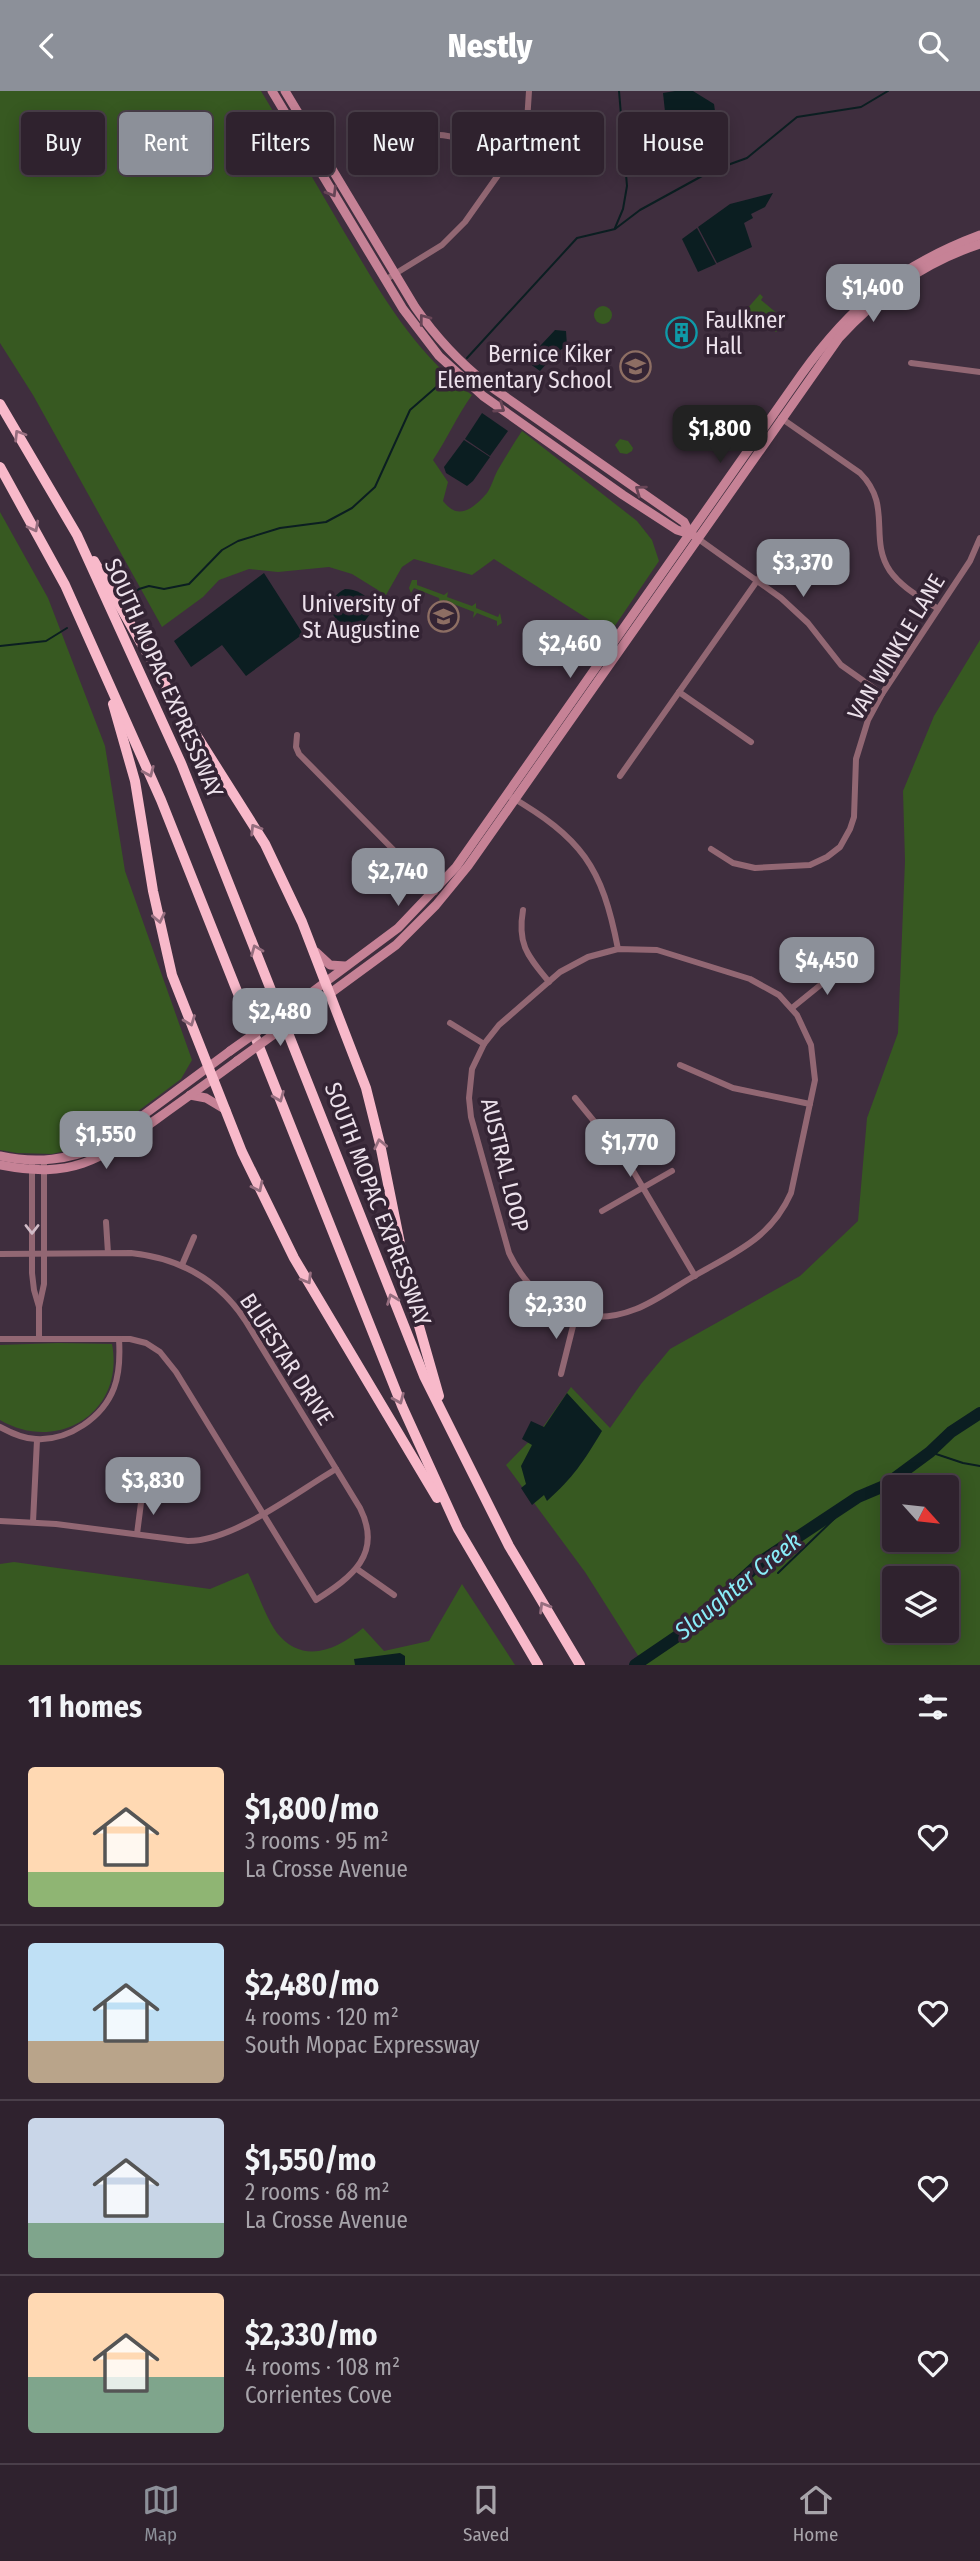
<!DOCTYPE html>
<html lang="en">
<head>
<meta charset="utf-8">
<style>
	:root { --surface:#2f222e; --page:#372a36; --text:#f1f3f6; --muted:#a7a4aa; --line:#4a3f4a; --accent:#8c9099 }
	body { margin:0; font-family:"Fira Sans Condensed",sans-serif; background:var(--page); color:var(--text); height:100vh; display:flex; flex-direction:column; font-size:26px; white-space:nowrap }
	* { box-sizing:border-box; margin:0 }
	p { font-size:23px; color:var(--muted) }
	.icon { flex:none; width:38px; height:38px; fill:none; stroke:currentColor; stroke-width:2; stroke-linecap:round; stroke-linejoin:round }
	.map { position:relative; height:1574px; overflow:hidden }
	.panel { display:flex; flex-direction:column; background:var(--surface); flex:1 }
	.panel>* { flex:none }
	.hud { position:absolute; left:21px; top:21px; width:938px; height:63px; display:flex; gap:14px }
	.needle { width:46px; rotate:117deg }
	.fabs { position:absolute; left:882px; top:1384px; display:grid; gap:14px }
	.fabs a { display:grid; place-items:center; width:77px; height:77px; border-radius:7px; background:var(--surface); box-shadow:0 4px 18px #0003,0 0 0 2px var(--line); font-size:35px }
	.price { position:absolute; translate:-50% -60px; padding:0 16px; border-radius:14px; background:var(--accent); color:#fff; font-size:23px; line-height:46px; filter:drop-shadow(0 2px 4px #0008) }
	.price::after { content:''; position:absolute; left:50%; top:42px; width:21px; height:16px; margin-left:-10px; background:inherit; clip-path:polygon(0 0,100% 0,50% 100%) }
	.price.active { background:#222; color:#fff }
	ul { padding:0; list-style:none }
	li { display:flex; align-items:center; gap:21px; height:175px; padding:0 28px }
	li+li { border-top:2px solid var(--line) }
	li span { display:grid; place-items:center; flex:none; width:196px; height:140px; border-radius:7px; color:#555 }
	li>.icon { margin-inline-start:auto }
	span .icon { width:84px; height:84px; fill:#fffc; stroke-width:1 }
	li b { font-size:30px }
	h2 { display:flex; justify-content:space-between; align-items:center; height:84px; padding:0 28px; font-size:30px }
	.chip { padding:0 24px; border-radius:7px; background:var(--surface); box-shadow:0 4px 18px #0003,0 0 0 2px var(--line); font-size:24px; line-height:63px }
	.chip.active { background:var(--accent); color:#fff }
	header { display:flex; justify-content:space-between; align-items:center; height:91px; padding:0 28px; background:var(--accent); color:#fff; font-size:32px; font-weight:800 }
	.dock { display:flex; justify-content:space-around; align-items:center; height:98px; border-top:2px solid var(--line); background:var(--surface); font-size:19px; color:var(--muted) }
	.dock a { display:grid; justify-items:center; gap:4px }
	.dock .active { color:var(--accent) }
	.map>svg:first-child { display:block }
</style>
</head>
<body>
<header><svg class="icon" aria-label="back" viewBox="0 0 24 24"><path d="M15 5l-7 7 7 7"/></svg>Nestly<svg class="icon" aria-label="search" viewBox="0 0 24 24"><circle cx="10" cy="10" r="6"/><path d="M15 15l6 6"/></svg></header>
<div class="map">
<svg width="980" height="1574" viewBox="0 0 980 1574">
	<rect width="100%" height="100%" fill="#3f2e3e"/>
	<g fill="#375921" fill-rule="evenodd">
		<path d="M0,0H261C289,46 316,93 343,139C379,199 414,263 472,304C457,325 447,348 433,369L448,391L443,410C458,430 473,418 487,402C492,395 494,385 499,377C506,365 514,352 522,340L637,430L652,449L659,470L610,542L494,468L472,484L414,468L402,476L386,504L352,483L329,476L278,481L249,478L219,489L203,506L162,536L33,304L0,252Z"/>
		<path d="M760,203L763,206L761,209L779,224L782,226L784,224L788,227L776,241L746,219Z"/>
		<circle cx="603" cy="224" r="9"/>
		<path d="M620,348L628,350L633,357L632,360L627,363L620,362L615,354Z"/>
		<path d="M0,421L48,507L105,655L125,780L192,969L181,988L94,1053L52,1063L17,1062L0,1059Z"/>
		<path d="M412,489H417V494L444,504L448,501L447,506L472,515L476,512V517L498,526L500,522L502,532L497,535V530L477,522L473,527L474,521L443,509L440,513L439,507L414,497L411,502L409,497Z"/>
		<path d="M980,549V1574H644L585,1481L506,1374L543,1336L571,1296L610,1337L641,1293L670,1258L800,1185L858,1130L867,1027L898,942L905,770L903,700L934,625ZM894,1396H947V1449H894ZM894,1488H947V1540H894Z"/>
		<path d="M58,1252L112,1253C125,1321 58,1363 0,1329V1254Z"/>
		<path d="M14,1471L210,1498L248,1482C257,1500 266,1527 277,1542C303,1574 337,1559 363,1537L384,1560L429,1550L462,1493L515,1574H0V1473Z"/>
	</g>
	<g fill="#0b1e21">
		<path d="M675,0H693L714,13L715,20L692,34L667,39L663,2Z"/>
		<path d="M773,102L765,116L751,123L753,127L744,132L752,156L717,172L698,136L730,113Z"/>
		<path d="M697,137L716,173L698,181L682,148Z"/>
		<path d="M555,239L566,240L567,255L557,261L540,280L526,270Z"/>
		<path d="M482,322L508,340L490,365L465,348Z"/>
		<path d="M464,349L490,366L473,390L467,395L446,382L444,376Z"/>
		<path d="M264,482L303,543L246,585L222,554L191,576L174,550Z"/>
		<path d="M345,498C356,498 366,504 372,512V520L365,530L343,533C326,523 327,507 345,498Z"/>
		<path d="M567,1302L602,1340C583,1371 574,1386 547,1410L544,1404L532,1414L521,1397L526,1393L521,1375L532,1354L522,1348L531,1330L544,1336Z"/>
		<path d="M400,1562L405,1565V1574H355L354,1568Z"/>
	</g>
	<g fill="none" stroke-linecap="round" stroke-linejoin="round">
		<g stroke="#0b1e21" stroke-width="2">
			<path d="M711,80L747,67L797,26L861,16L888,0"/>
			<path d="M615,137L623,118L627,95L619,0"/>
			<path d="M467,267L577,147L615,138L640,119L702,85"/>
			<path d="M127,508L139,498L149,495L164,498L189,493L222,459L238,450L280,437L326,431L352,417L375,396L410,319L449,285"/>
			<path d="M0,555L46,550L67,537"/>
			<path d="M930,1361L963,1372L980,1375"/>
			<path d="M778,1482L835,1427L833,1422"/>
		</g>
		<path stroke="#0b1e21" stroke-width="12" d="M635,1574L685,1540L763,1469L858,1406L884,1395L930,1361L951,1341L980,1322"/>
		<g stroke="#926773" stroke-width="6">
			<path d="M400,50C453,34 461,49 502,80"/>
			<path d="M385,189L442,154L465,131L518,56L527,31L529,0"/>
			<path d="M911,272L980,281"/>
			<path d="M781,327L860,382C893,415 868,447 890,480C902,497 922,507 938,518"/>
			<path d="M697,447L781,507L808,532L841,574L882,603"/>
			<path d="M679,601L751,651"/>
			<path d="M297,644L296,656L299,663L435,801"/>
			<path d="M620,685L778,460"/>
			<path d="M508,704C582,747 602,775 618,858"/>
			<path d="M711,758L733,772L755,777L810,774L827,766L840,756L850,738L854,726L856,668L868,629L882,603L970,470L980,447"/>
			<path d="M523,819C517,854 528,865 549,891"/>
			<path d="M618,858L657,859L750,888L779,904L797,924L811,954L815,989L791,1102C771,1147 736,1161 696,1184C676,1195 657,1210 636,1218C581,1240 533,1212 509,1162L471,1026L469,1007L472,978L484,953L499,934L560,881L588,866Z"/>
			<path d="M792,917L845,874"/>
			<path d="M450,932L484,953"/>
			<path d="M680,974L733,997L810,1013"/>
			<path d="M575,1007L629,1073L695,1185"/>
			<path d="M32,1070V1182L34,1199L39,1216"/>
			<path d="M602,1120L672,1080"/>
			<path d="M106,1131L108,1162"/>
			<path d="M0,1163L131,1162C178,1167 218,1188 245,1229L360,1417C383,1463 352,1486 316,1509L176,1281L160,1261L146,1252L130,1248H0"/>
			<path d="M182,1174L194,1146"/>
			<path d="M39,1247V1216L44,1193V1070"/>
			<path d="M561,1283L576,1223"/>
			<path d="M0,1336C11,1342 24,1348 36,1348C69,1350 103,1326 114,1297C120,1281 120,1264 119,1248"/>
			<path d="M0,1430L56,1433L188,1450C234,1450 295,1402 336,1378"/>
			<path d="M33,1431L37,1349"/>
			<path d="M137,1443L142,1404"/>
			<path d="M357,1478L394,1504"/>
		</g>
		<g stroke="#c68296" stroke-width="9">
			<path d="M272,0L403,218L439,265L483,305L623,404L677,439L693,444"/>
			<path d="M285,0L415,216C435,245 459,271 487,293L684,431L690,443"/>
			<path d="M316,861L330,874L345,875"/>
			<path d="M300,910L398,837L456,776L801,284C851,214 900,174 980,144"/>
			<path d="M306,920L396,854L436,814L468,775L839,247C878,204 925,171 980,153"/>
			<path d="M190,1004L206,1007L226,1019"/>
			<path d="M0,1065C37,1073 68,1069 103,1054L230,960"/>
			<path d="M0,1074C72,1088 98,1070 154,1030C182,1010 210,990 237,970"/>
		</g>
		<g stroke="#f8b9ca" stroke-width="10">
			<path d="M0,313L77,444L181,672L424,1285L509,1455L580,1574"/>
			<path d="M0,376L65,494L161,709L402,1315L458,1438L538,1574"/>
			<path d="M94,470L171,604L265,753L302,831L366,997L380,1053L411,1207L439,1305"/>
			<path d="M113,613L135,690L153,800L172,884L242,1061L294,1167L437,1407"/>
		</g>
		<g stroke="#c68296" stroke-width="9">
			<path d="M230,960L300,910"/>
			<path d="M237,970L306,920"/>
		</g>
	</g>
	<defs><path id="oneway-chevron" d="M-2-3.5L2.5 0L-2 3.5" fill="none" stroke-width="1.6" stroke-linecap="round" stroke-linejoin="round" transform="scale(1.75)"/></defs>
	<g stroke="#674556">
		<use href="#oneway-chevron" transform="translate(332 101) rotate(59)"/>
		<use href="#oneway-chevron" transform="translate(424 228) rotate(-127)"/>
		<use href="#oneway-chevron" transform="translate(500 317) rotate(35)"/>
		<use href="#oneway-chevron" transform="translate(640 399) rotate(-144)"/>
	</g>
	<g stroke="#966e7f">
		<use href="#oneway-chevron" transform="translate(19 344) rotate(-122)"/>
		<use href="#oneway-chevron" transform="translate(34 436) rotate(62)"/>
		<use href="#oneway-chevron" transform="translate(149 681) rotate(67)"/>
		<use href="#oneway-chevron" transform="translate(255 738) rotate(-122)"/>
		<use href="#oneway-chevron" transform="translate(159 827) rotate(78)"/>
		<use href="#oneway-chevron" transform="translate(256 859) rotate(-112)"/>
		<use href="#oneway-chevron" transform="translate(190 930) rotate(69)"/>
		<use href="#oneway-chevron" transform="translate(279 1006) rotate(68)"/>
		<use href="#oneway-chevron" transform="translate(380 1053) rotate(-102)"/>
		<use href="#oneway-chevron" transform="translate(258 1096) rotate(64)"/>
		<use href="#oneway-chevron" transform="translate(307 1188) rotate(59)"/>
		<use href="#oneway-chevron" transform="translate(392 1208) rotate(-111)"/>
		<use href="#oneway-chevron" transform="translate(399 1308) rotate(67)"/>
		<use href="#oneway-chevron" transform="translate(544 1516) rotate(-121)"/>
	</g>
	<use stroke="#d1bcc7" href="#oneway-chevron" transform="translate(32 1138) rotate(90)"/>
	<defs>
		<symbol id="building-ring" viewBox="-11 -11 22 22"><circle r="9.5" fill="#342434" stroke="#0f9aa8" stroke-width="1.5"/><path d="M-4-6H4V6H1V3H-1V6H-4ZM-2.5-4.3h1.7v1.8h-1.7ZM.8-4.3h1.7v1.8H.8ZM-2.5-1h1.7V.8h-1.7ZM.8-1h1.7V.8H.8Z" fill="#0f9aa8"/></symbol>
		<symbol id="school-ring" viewBox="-11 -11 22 22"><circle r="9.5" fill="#342434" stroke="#8d6e63" stroke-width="1.5"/><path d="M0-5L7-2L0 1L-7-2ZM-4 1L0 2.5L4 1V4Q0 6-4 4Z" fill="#8d6e63"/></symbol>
		<symbol id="university-ring" viewBox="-11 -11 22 22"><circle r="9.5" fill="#342434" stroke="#8d6e63" stroke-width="1.5"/><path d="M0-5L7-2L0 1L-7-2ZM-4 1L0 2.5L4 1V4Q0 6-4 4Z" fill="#8d6e63"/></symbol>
	</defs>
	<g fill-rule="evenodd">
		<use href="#building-ring" x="664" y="224" width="35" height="35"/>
		<use href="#school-ring" x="618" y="258" width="35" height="35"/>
		<use href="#university-ring" x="426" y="508" width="35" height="35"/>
	</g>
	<g text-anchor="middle" stroke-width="7" stroke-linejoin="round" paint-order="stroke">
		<g font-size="23" fill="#ece1eb" stroke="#342434" text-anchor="end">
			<text x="705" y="237" text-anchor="start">Faulkner<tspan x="705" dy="26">Hall</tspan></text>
			<text x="612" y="271">Bernice Kiker<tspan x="612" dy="26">Elementary School</tspan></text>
			<text x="420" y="521">University of<tspan x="420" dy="26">St Augustine</tspan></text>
		</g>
		<g font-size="23" fill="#ece1eb" stroke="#342434">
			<text transform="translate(896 556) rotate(-59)" y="8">VAN WINKLE LANE</text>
			<text transform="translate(164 587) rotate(66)" y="8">SOUTH MOPAC EXPRESSWAY</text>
			<text transform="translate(505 1074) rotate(76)" y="8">AUSTRAL LOOP</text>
			<text transform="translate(378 1113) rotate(69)" y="8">SOUTH MOPAC EXPRESSWAY</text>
			<text transform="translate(287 1268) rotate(57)" y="8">BLUESTAR DRIVE</text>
		</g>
		<g font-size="24" font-style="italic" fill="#89ecf8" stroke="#342434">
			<text transform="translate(738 1495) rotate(-39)" y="8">Slaughter Creek</text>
		</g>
	</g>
</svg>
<div class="fabs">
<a><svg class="needle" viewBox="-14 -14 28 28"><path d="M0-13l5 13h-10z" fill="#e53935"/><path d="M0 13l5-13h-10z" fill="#a7a4aa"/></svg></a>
<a><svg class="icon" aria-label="layers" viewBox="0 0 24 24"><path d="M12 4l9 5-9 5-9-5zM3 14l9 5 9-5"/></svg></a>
</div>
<b class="price" style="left:873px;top:233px">$1,400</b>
<b class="price active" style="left:720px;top:374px">$1,800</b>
<b class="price" style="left:803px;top:508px">$3,370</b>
<b class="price" style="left:570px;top:589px">$2,460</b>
<b class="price" style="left:398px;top:817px">$2,740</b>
<b class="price" style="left:827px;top:906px">$4,450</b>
<b class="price" style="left:280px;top:957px">$2,480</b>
<b class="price" style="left:106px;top:1080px">$1,550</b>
<b class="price" style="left:630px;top:1088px">$1,770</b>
<b class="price" style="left:556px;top:1250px">$2,330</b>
<b class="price" style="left:153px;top:1426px">$3,830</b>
<div class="hud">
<a class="chip">Buy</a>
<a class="chip active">Rent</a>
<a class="chip">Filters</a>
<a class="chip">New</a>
<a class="chip">Apartment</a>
<a class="chip">House</a>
</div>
</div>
<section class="panel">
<h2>11 homes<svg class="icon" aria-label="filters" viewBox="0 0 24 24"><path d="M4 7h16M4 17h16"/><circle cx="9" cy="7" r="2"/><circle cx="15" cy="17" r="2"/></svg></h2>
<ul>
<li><span style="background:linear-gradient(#ffd9b3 75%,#8fb573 0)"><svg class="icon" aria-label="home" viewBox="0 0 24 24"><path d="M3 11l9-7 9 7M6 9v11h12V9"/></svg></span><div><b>$1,800/mo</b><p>3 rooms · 95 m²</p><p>La Crosse Avenue</p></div><svg class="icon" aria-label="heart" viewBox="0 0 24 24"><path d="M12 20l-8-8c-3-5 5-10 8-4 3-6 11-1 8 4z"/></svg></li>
<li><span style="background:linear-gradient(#bfe0f5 70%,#b9a48a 0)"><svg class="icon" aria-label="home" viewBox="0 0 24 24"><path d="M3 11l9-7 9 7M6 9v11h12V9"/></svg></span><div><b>$2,480/mo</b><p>4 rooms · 120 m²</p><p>South Mopac Expressway</p></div><svg class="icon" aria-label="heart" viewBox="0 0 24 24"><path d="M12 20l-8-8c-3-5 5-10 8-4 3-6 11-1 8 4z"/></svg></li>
<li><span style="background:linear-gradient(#c9d6e8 75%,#7fa58c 0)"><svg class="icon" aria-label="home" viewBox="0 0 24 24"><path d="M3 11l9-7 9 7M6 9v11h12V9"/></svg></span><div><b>$1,550/mo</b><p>2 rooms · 68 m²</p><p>La Crosse Avenue</p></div><svg class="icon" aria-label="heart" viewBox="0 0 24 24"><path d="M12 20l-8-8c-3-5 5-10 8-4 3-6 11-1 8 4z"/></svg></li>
<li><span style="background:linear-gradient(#ffd9b3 60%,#7fa58c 0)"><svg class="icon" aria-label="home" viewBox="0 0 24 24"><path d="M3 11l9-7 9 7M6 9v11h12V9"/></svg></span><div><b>$2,330/mo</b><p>4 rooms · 108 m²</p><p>Corrientes Cove</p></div><svg class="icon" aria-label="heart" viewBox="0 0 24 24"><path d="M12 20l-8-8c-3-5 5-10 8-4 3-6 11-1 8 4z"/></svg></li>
</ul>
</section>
<nav class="dock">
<a class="active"><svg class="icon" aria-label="map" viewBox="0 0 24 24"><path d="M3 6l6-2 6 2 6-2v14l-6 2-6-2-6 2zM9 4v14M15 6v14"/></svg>Map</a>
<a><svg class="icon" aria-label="saved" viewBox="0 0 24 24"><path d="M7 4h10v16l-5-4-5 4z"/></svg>Saved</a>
<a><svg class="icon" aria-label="home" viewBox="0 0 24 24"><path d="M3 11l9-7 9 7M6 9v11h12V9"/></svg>Home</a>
</nav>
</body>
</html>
